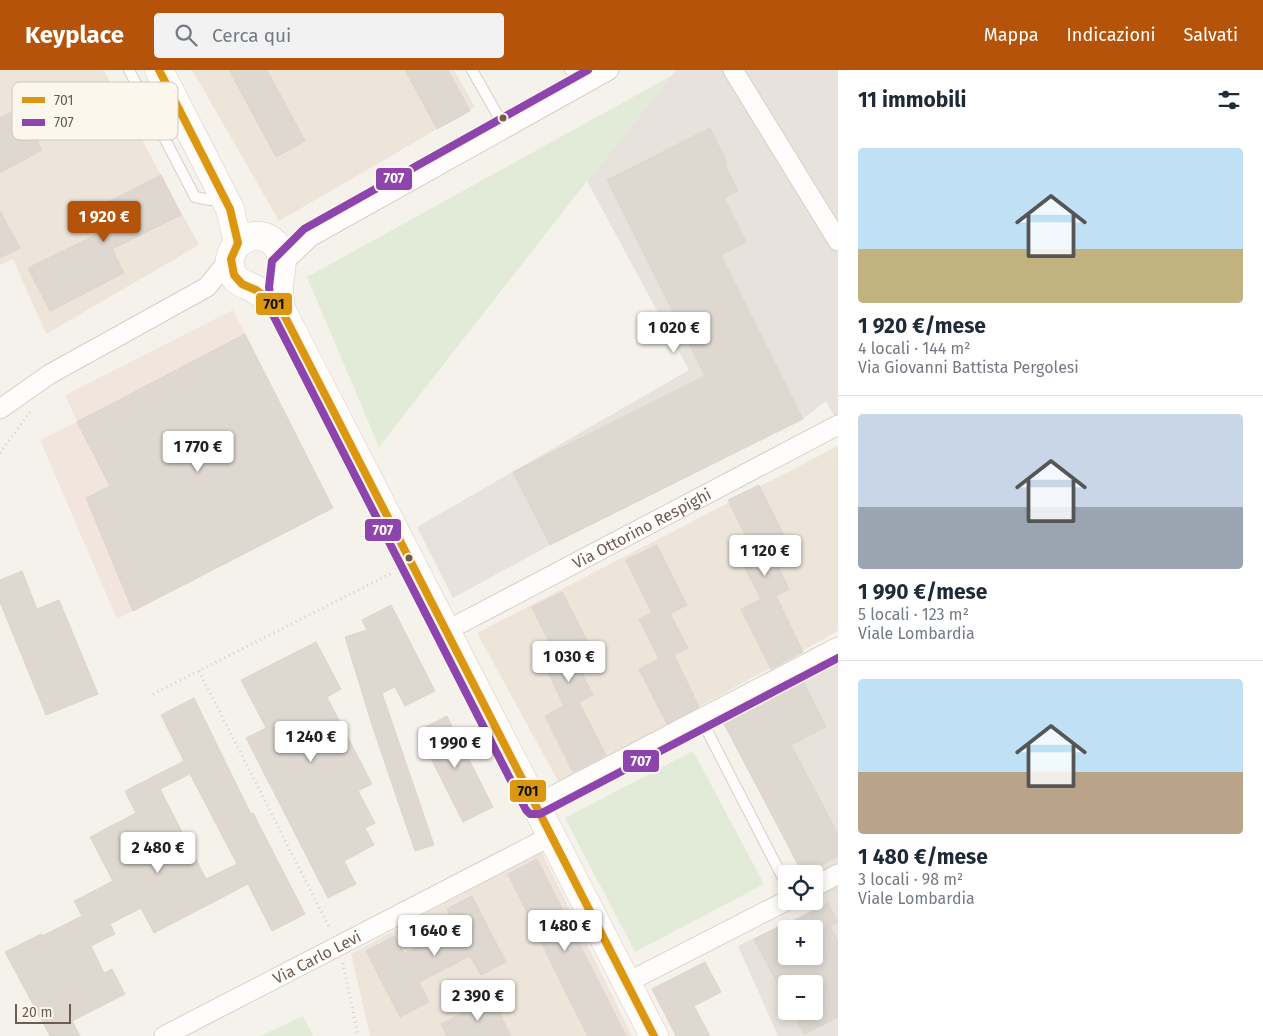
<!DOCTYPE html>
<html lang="it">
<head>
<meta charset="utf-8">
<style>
	:root { --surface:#fff; --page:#f2f2f3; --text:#1f2937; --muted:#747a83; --line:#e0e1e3; --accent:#b45309 }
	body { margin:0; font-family:"Fira Sans",sans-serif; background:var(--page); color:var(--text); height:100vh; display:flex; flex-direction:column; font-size:19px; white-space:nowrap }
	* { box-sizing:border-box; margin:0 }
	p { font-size:16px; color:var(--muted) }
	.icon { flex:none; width:28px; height:28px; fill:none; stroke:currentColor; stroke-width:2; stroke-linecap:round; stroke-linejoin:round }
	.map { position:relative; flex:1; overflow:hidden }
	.panel { display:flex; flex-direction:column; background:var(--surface); width:425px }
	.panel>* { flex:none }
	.fabs { position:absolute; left:778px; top:795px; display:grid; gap:10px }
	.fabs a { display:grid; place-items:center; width:45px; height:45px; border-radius:5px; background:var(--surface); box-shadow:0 2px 8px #0003; font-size:25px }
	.scale { position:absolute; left:15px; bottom:12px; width:56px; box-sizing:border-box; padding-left:5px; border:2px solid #705b4f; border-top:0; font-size:14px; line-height:18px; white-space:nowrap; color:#705b4f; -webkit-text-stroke:4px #fcf7ed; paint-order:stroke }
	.price { position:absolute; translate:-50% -42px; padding:0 11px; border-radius:5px; background:#fff; color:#222; font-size:16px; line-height:32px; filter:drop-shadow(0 1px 2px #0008) }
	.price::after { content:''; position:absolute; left:50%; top:30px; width:15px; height:11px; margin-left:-8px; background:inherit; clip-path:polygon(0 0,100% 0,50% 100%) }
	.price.selected { background:var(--accent); color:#fff }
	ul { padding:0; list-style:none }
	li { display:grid; align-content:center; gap:10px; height:265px; padding:0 20px }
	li+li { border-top:1px solid var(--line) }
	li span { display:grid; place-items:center; height:155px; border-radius:5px; color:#555 }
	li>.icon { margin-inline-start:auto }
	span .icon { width:90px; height:90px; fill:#fffc; stroke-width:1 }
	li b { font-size:21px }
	h2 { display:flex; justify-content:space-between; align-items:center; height:60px; padding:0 20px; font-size:21px }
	header { display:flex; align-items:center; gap:30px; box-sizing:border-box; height:70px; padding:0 25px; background:var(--accent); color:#fff }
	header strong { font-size:24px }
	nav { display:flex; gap:28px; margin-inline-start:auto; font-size:18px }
	.search { width:350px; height:45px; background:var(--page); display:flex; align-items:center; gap:12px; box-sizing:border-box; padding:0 18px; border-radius:5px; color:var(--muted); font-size:19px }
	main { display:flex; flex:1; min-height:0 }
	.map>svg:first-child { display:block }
</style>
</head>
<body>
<header>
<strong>Keyplace</strong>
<div class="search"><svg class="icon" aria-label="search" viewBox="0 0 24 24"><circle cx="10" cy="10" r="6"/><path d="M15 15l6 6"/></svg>Cerca qui</div>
<nav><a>Mappa</a><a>Indicazioni</a><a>Salvati</a></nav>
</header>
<main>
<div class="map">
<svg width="838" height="966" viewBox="0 0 838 966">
	<rect width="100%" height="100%" fill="#f5f2eb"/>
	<g fill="#ede5da">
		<path d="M0,0H104L199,175L46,264L13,189L0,195Z"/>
		<path d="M192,0H454L475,37L279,151Z"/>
		<path d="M838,376V561L559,713L477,563Z"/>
		<path d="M541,781L632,966H370L351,884Z"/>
	</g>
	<path fill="#f2e5dd" d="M233,240L333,438L117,549L40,370L77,352L65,325Z"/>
	<g fill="#e7e2dc" fill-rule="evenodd">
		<path d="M676,0H838V353L826,331L803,349L550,475L453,528L417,457L689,300L587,111Z"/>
		<path d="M838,591V966H778L738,876L823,835L814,821V804H803L723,652ZM786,859H814V886H786ZM786,914H814V941H786Z"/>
	</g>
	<g fill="#e2ebd8">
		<path d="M671,6L587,111L379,377L307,207Z"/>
		<path d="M693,681L764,814L635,882L565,748Z"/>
		<path d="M303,946L313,966H260Z"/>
	</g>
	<g fill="#ded8d1" stroke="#ddd5ce" fill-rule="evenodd">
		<path d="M229,0H267L305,71L276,87Z"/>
		<path d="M405,0H448L470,41L437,59Z"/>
		<path d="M20,38L42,80L0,103V48Z"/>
		<path d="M710,58L727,93L725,95L738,121L724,128L746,172L721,185L803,349L550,475L513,402L705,306L607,110Z"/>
		<path d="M161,105L181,145L112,179L124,203L50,241L28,198L97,164L86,143Z"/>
		<path d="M0,141L20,178L0,188Z"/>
		<path d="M245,264L333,438L133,541L86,428L110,416L77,352Z"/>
		<path d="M759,415L789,475L772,484L789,519L776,526L803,582L771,599L741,539L761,529L741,490L754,483L728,430Z"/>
		<path d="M657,475L687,535L670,544L688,578L674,585L699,637L667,654L639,599L659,589L639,549L652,543L626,490Z"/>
		<path d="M22,501L37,539L59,530L98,624L46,645L0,532V510Z"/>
		<path d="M562,522L593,582L576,591L593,625L579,632L606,685L573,702L545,646L564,636L545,596L558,590L532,537Z"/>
		<path d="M391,535L435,621L405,636L395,617L382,623L434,775L415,781L374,661L345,567L367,560L362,550Z"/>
		<path d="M316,572L341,619L327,627L372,714L358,721L375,753L365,758L374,775L344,791L356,814L328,828L246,668L266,658L241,610Z"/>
		<path d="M802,609L826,657L791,675L838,764V786L805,804H803L723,652Z"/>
		<path d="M194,628L251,744L253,743L305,844L272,861L248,814L154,863L141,838L110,854L115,864L91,876L104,903L112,899L125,924L72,951L80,966H50L5,882L41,864L42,866L82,846L74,831L113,811L90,767L136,743L125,721L184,691L161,645ZM190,704L237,794L206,809L160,719Z"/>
		<path d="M447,646L493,737L463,752L417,661Z"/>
		<path d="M537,789L586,887L626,966H588L567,925L508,804Z"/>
		<path d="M472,826L506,892L481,905L470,886L419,912L429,932L400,947L366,881L395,866L404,884L456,857L447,839Z"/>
		<path d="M828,833L838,852L830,856L838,871V947L804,964L792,941H814V914H786V930L754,869L786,853L787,855ZM786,859H814V886H786Z"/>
		<path d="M705,892L721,922L694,936L710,966H676L652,919Z"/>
		<path d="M492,928L511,966H447L441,954Z"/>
	</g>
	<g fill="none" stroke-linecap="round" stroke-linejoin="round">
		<defs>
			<g id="lane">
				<path d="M129,0L195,127L210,130L222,126"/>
				<path d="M472,0L505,58"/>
				<path d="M570,0L580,16"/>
				<path d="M700,647L786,814"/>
			</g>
			<g id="street">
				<path d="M733,0L838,171"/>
				<path d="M281,195L310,167L609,0"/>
				<path d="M0,339L50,304L207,217L230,189"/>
				<path id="s1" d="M446,561L838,355"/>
				<path d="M535,735L838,577"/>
				<path d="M814,817L838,804"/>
				<path d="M626,913L786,831"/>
				<path id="s2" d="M164,966L551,766"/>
			</g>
			<g id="secondary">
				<path d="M159,0L230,139L238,173"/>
				<path d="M281,239C272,232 263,224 253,218C247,215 241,214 236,209C213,182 258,147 278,178C285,189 280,204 279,216C279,223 280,231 281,239L654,966"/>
			</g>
		</defs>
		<use href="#lane" stroke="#d4cfca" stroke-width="12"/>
		<use href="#street" stroke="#d4cfca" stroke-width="21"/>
		<use href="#secondary" stroke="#d4cec8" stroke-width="29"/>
		<g stroke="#d6d0cb" stroke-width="3" stroke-dasharray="1 4" stroke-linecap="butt">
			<path d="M0,383L30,342"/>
			<path d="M199,601L330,859"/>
			<path d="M153,624L392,503"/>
			<path d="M343,893L358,966"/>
		</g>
		<use href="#lane" stroke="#fefdfc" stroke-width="10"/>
		<use href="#street" stroke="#fefdfc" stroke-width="19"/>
		<use href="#secondary" stroke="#fefdfc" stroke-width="28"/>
		<defs>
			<path id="bus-1" d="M159,0L230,139L238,173L231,189L234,205L242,214L256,220L281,239L654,966"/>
			<path id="bus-2" d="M588,0L304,159L272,191L269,217L272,243L526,740L530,744H540L838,588"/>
		</defs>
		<use href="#bus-1" stroke="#fcf7ed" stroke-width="11"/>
		<use href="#bus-2" stroke="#fcf7ed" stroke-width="11"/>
		<use href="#bus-1" stroke="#dc9710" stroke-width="8"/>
		<use href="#bus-2" stroke="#8e44ad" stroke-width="8"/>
	</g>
	<g fill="#705b4f" stroke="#fcf7ed" stroke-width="2">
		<circle cx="503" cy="48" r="4.5"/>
		<circle cx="409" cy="488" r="4.5"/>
	</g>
	<g text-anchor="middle" stroke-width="4.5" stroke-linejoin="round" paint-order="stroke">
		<g font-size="16" fill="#705b4f" stroke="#fcf7ed">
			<text dy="6" stroke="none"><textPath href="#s1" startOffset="221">Via Ottorino Respighi</textPath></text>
			<text dy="6" stroke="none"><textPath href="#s2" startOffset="172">Via Carlo Levi</textPath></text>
		</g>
	</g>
	<rect x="12" y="12" width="166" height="58" rx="8" fill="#fcf7ed" stroke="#d2c8be" stroke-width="1"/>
	<rect x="22" y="27" width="23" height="6" fill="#dc9710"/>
	<rect x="22" y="49" width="23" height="7" fill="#8e44ad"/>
	<g font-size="14" fill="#705b4f">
		<text x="54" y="35">701</text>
		<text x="54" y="57">707</text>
	</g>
	<g stroke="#fcf7ed" stroke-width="2">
		<rect x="375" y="97" width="38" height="24" rx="5" fill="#8e44ad"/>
		<rect x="255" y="222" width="38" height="24" rx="5" fill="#dc9710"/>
		<rect x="364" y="448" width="38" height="24" rx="5" fill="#8e44ad"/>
		<rect x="622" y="679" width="38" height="24" rx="5" fill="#8e44ad"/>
		<rect x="509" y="709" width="38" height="24" rx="5" fill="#dc9710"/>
	</g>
	<g font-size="14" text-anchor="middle" font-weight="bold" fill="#fff">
		<text x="394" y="113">707</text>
		<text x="383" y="465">707</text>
		<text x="641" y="696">707</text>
	</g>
	<g font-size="14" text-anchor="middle" font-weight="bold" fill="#111">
		<text x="274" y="239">701</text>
		<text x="528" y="726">701</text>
	</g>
</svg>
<div class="fabs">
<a><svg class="icon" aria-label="locate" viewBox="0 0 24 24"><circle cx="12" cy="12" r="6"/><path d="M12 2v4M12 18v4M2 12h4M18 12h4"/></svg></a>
<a>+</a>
<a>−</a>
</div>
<div class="scale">20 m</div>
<b class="price selected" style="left:104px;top:173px">1 920 €</b>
<b class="price" style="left:674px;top:284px">1 020 €</b>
<b class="price" style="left:198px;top:403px">1 770 €</b>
<b class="price" style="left:765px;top:507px">1 120 €</b>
<b class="price" style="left:569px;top:613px">1 030 €</b>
<b class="price" style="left:311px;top:693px">1 240 €</b>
<b class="price" style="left:455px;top:699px">1 990 €</b>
<b class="price" style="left:158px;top:804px">2 480 €</b>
<b class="price" style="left:565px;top:882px">1 480 €</b>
<b class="price" style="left:435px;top:887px">1 640 €</b>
<b class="price" style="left:478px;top:952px">2 390 €</b>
</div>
<section class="panel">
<h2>11 immobili<svg class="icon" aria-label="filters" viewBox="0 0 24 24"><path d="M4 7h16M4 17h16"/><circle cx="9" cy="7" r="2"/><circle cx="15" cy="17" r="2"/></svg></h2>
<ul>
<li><span style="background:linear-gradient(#bfe0f5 65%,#c2b280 0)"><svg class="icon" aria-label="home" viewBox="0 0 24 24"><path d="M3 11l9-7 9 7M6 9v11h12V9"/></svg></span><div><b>1 920 €/mese</b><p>4 locali · 144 m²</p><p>Via Giovanni Battista Pergolesi</p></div></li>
<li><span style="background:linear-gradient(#c9d6e8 60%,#9aa5b1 0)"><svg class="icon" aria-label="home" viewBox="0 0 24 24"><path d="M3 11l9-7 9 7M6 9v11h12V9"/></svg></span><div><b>1 990 €/mese</b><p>5 locali · 123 m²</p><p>Viale Lombardia</p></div></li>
<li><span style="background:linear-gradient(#bfe0f5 60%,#b9a48a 0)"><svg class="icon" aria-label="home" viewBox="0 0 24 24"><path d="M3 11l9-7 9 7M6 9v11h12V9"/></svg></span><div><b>1 480 €/mese</b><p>3 locali · 98 m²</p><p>Viale Lombardia</p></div></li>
</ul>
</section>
</main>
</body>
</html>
